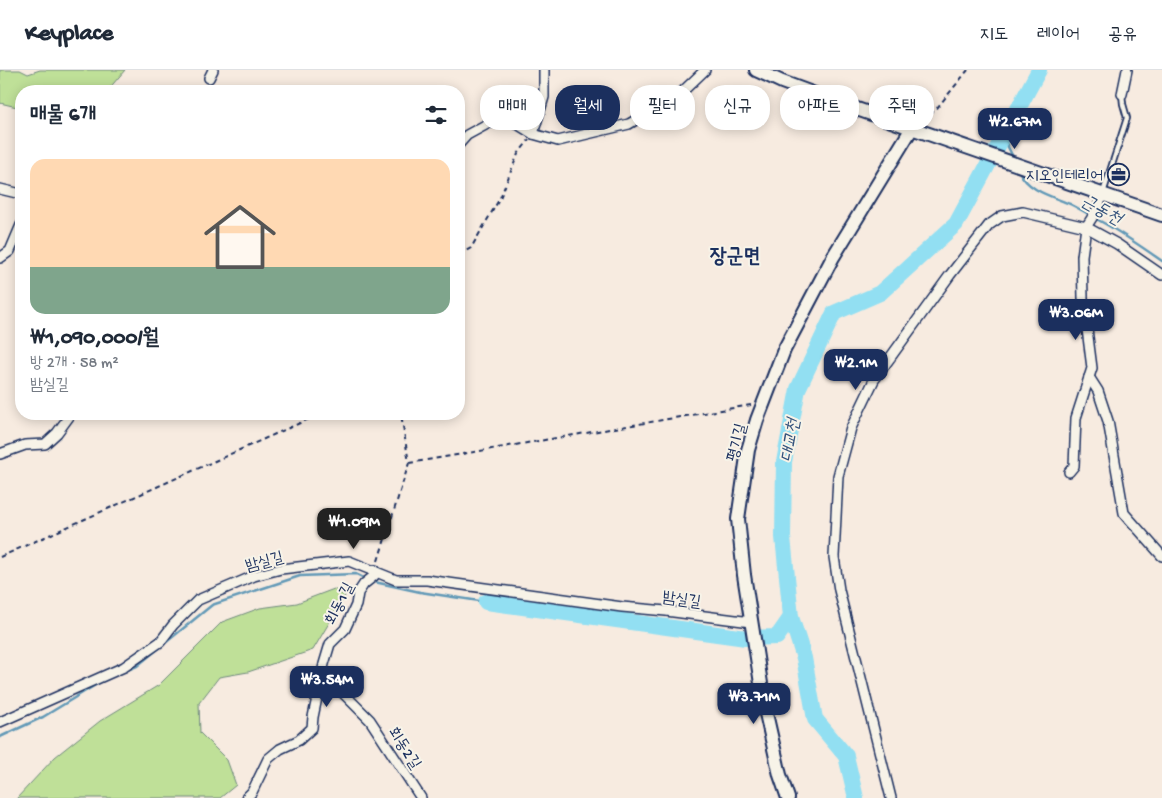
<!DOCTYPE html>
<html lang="ko">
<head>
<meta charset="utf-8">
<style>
	:root { --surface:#fff; --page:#f2f2f3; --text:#1f2937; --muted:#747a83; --line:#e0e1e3; --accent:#1b2f5e }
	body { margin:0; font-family:"Gochi Hand","Poor Story",sans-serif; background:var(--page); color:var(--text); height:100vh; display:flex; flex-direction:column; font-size:19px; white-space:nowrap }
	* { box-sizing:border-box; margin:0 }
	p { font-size:16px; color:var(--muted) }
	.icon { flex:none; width:28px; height:28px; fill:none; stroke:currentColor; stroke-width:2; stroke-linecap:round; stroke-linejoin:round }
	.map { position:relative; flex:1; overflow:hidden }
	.panel { position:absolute; left:15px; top:15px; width:450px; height:335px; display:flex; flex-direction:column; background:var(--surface); border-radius:20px; box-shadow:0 2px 12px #0003 }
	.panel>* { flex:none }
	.top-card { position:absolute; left:480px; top:15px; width:475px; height:45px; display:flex; gap:10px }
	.price { position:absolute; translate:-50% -42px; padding:0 11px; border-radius:10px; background:var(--accent); color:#fff; font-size:16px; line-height:32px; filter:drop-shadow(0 1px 2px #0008) }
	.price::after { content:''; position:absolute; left:50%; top:30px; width:15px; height:11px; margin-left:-8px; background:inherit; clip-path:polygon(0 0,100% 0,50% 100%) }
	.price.current { background:#222; color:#fff }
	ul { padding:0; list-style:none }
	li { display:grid; align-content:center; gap:10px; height:265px; padding:0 15px }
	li+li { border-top:1px solid var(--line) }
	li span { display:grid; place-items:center; height:155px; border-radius:15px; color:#555 }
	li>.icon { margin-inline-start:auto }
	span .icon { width:90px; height:90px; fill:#fffc; stroke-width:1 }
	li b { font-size:21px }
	h2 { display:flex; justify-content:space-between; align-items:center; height:60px; padding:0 15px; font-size:21px }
	.tag { padding:0 18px; border-radius:20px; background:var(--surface); box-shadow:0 2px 12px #0003; font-size:18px; line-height:45px }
	.tag.current { background:var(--accent); color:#fff }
	header { display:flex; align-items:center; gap:30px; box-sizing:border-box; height:70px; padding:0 25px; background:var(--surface); border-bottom:1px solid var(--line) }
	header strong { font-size:24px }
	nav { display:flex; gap:28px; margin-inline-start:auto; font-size:18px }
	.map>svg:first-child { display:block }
</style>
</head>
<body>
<header>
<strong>Keyplace</strong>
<nav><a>지도</a><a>레이어</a><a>공유</a></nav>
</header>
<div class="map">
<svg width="1162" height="728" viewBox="0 0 1162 728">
	<rect width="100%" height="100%" fill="#f7ebe0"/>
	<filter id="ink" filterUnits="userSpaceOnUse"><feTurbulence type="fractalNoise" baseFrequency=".02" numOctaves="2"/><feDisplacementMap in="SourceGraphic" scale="10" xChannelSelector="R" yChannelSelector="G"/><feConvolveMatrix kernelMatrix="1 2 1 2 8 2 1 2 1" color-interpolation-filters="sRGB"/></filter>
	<g filter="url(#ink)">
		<g fill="#bfe098" stroke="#6d887b">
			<path d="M0,0H20L28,4L40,0H125L107,21H21V38L0,33Z"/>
			<path d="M334,519L345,526L313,580L248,602L219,607L199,633L200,663L227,690L236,715L220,728H17L55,687L100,651L159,615L222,552L260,538L297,533Z"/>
		</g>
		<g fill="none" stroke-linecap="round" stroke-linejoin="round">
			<g stroke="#6299b7" stroke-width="2.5">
				<path d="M1007,58L1008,77L1014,89"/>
				<path d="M1019,101C1028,121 1051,126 1070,134C1080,139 1090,145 1100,151C1122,163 1142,177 1162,191"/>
				<path d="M370,511L420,522L486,532"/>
				<path d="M120,603L137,596L212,535L300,506L356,504L366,509"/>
				<path d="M0,667L43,647L102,611"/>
			</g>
			<g stroke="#92dff2" stroke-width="16">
				<path d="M486,532L746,568L777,567L791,547"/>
				<path d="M856,728L846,686L815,649L804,588L791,547L783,467L784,392L798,319L834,243L880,223L956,154L1039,0"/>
			</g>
			<defs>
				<path id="service" d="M1103,123L1127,48L1123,34L1122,24"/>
				<g id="minor">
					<path d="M209,8L213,0"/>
					<path d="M1122,24L1127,0"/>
					<path d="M533,64L558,71L629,54L681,23L705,0"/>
					<path d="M459,74L467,65L489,53L512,51L533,64L544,27V0"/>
					<path d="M0,119L21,124"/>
					<path d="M0,188L10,181L21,155"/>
					<path d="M1089,307L1098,321L1108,351L1124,443L1162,486"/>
					<path d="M0,384L25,375L45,374L57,363L71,344"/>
					<path d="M1069,402L1074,396L1076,348L1092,298L1083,228L1082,186L1086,157L1097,140L1103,124"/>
					<path d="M322,602L370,650L421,728"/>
					<path d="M0,652L124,597L160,572L173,555L198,530L254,506L281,499L349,491L396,510H427L622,537L666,541L751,552"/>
					<path d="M246,728L252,722L268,689L280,679L299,670L312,658L313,647L324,594L330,574L345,559L356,535L358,523L364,514L374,506L375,500"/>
					<path d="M891,728L839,520L834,487L838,406L851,358L874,310L950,205L989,155L1002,146L1023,142L1086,157L1117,174L1162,205"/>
				</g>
				<g id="secondary">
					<path d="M756,0L782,12L828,29L1162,145"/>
					<path d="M788,728L780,705L765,639L744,505L738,449L748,380L757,350L784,280L833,187L912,58"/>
				</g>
			</defs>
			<use href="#service" stroke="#1b2f5e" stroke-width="8"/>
			<use href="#minor" stroke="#1b2f5e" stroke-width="12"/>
			<use href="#secondary" stroke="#1b2f5e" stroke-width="16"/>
			<g stroke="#1b2f5e" stroke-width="2" stroke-dasharray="5 4" stroke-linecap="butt">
				<path d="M923,50L937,38L968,0"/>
				<path d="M459,185L471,178L500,128L518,84L529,70"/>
				<path d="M409,393L751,335"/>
				<path d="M0,487L320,344"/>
				<path d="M378,491L409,393L401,344"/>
			</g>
			<use href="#service" stroke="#f7f3e8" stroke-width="4.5"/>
			<use href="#minor" stroke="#f7f3e8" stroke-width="9"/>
			<use href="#secondary" stroke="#f7f3e8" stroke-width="12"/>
		</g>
	</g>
	<defs>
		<symbol id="office-ring" viewBox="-11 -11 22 22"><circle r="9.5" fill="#f7f3e8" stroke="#1b2f5e" stroke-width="1.5"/><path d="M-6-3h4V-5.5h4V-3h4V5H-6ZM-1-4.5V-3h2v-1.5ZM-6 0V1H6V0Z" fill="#1b2f5e"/></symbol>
	</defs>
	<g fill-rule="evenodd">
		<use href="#office-ring" x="1106" y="92" width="25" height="25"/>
	</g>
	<g text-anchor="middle" stroke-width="4" stroke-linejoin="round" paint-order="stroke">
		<g font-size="16" fill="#1b2f5e" stroke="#f7f3e8" text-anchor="end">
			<text x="1103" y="110">지오인테리어</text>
		</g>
		<g font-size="16" fill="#1b2f5e" stroke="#f7f3e8">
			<text transform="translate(735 372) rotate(-76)" y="6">평기길</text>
			<text transform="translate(264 490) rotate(-15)" y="6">밤실길</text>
			<text transform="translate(682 528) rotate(8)" y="6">밤실길</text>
			<text transform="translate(338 533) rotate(-63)" y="6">회동1길</text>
			<text transform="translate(406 677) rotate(57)" y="6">회동2길</text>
		</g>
		<g font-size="18" font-style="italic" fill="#33527c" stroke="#f7f3e8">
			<text transform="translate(1102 139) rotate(29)" y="6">근동천</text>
			<text transform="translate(789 370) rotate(-80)" y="6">대교천</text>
		</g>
		<g font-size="21" font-weight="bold" fill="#1b2f5e" stroke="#f7f3e8">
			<text x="735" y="192">장군면</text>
		</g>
	</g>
</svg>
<b class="price" style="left:1015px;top:80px">₩2.67M</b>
<b class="price" style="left:1076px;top:271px">₩3.06M</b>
<b class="price" style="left:856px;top:321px">₩2.1M</b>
<b class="price current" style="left:354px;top:480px">₩1.09M</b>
<b class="price" style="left:327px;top:638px">₩3.54M</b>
<b class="price" style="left:754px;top:655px">₩3.71M</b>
<div class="top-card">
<a class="tag">매매</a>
<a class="tag current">월세</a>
<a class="tag">필터</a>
<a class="tag">신규</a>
<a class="tag">아파트</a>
<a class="tag">주택</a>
</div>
<section class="panel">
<h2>매물 6개<svg class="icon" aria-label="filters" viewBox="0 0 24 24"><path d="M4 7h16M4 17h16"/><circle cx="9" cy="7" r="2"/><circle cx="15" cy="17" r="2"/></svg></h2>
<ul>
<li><span style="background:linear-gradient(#ffd9b3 70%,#7fa58c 0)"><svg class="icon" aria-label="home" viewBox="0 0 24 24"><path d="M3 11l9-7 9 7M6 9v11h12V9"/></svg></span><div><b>₩1,090,000/월</b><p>방 2개 · 58 m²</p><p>밤실길</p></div></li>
</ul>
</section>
</div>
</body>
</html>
